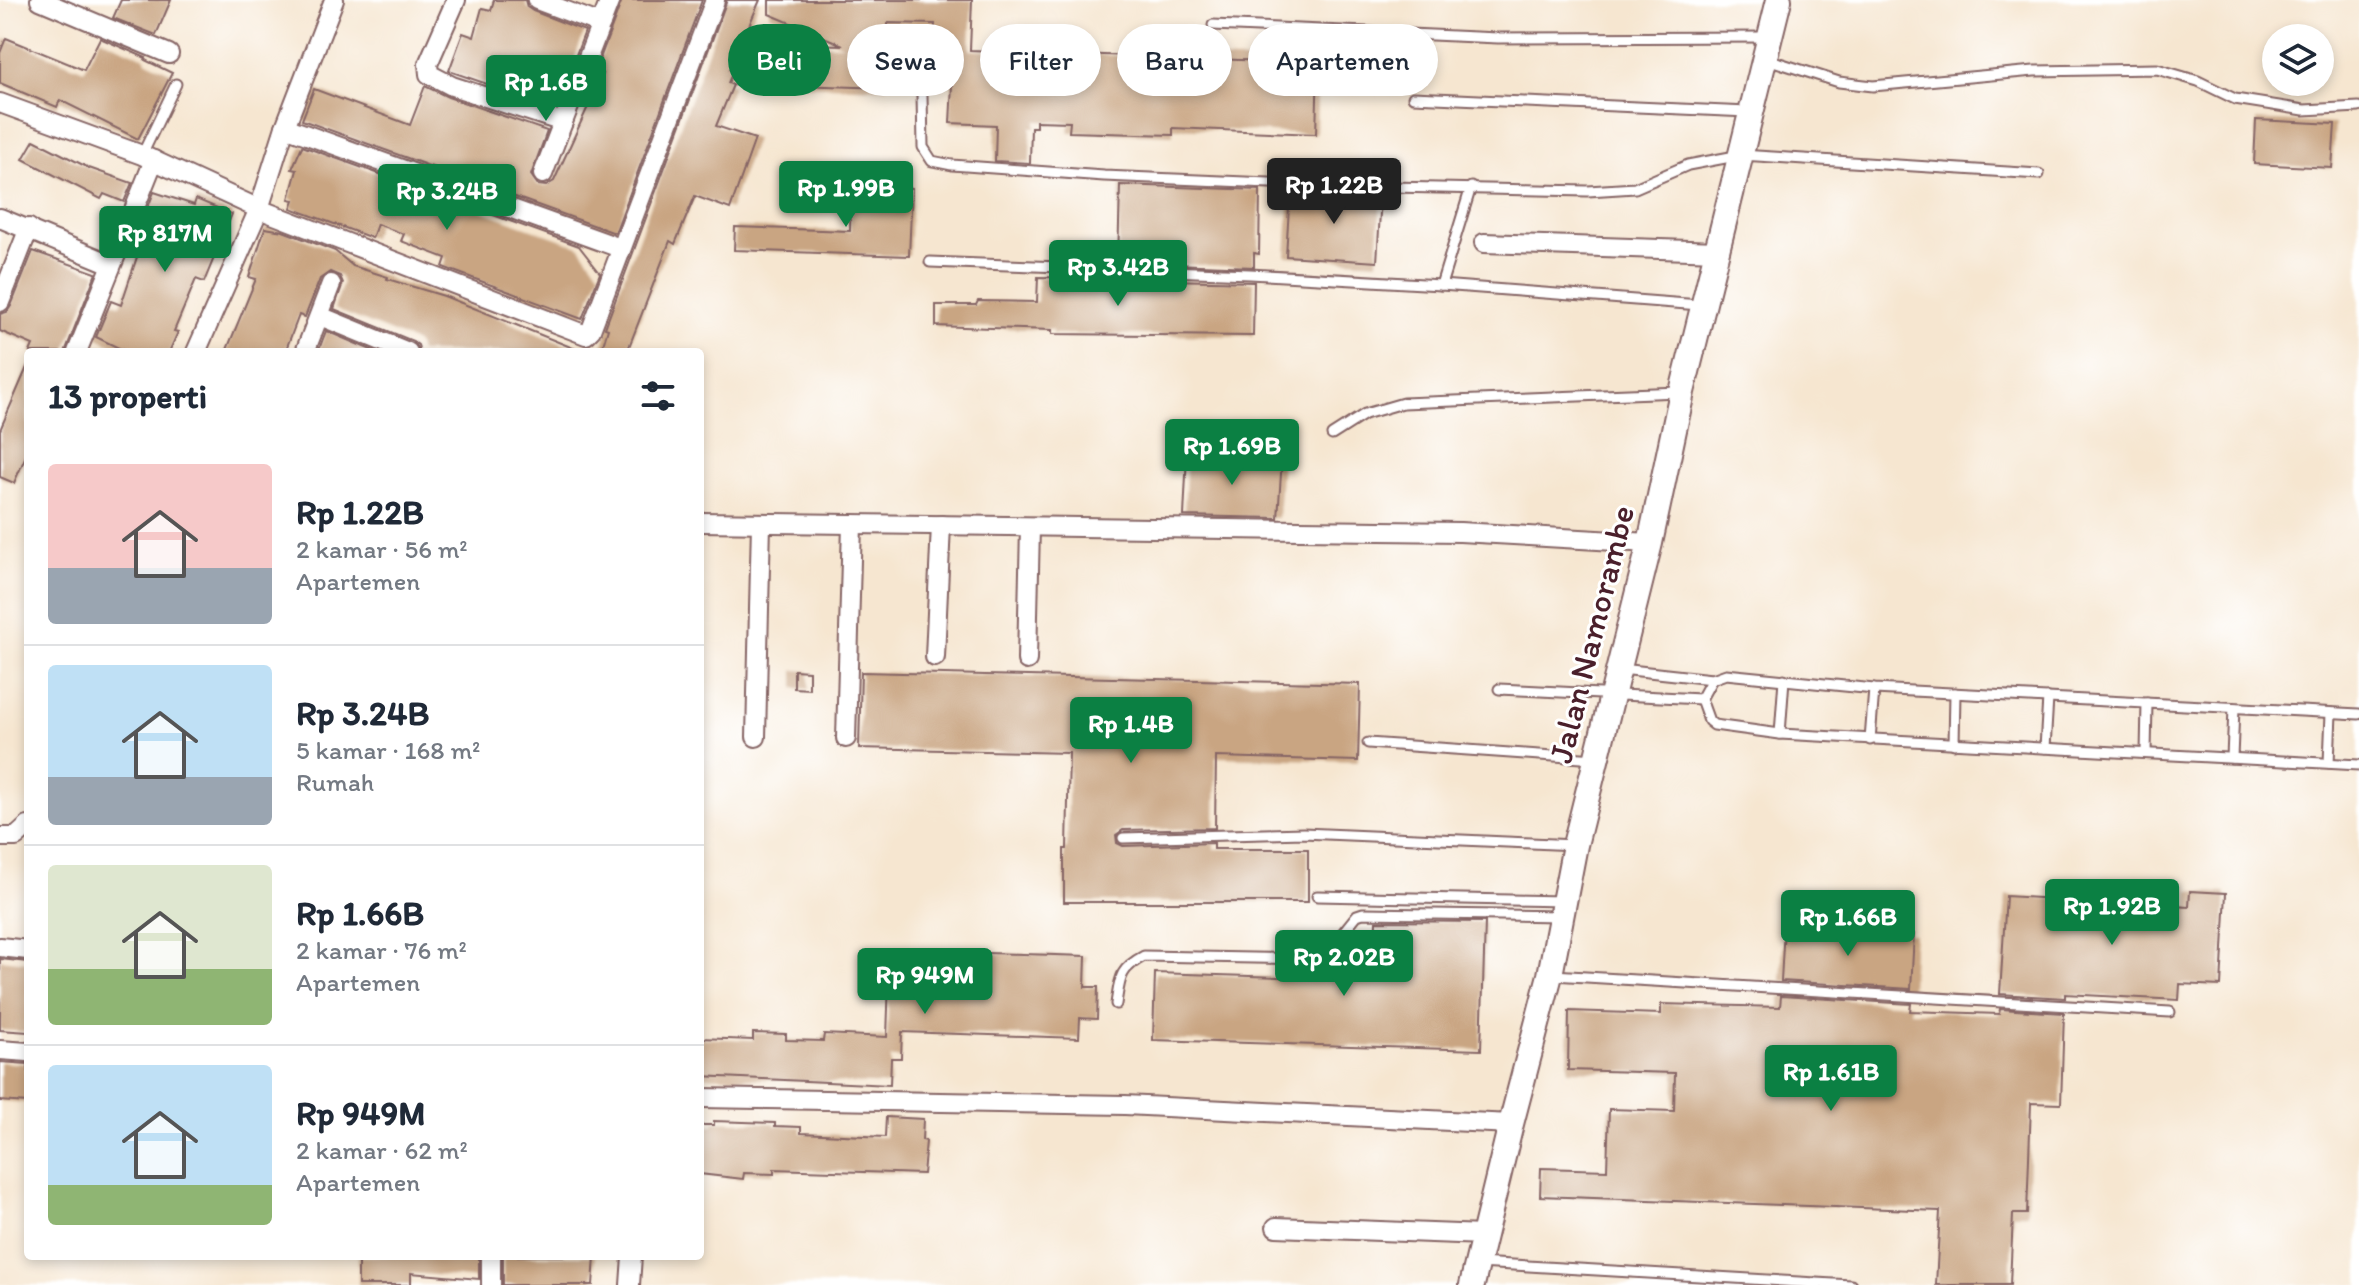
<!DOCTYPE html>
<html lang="id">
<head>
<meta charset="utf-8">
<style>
	:root { --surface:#fff; --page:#f6f6f7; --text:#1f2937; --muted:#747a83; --line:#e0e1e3; --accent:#0b8043 }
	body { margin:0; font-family:Itim,sans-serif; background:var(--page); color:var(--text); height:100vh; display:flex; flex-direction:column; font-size:30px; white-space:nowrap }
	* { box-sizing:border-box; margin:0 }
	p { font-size:26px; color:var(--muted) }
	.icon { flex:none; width:44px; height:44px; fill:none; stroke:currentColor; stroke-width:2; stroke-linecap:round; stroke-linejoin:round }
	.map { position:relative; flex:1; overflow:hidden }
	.details { position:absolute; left:24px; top:348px; width:680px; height:912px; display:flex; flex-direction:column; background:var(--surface); border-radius:8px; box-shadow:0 4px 12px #0003 }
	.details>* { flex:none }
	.top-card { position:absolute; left:728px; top:24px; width:760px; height:72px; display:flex; gap:16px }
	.controls { position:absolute; left:2262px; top:24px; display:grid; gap:16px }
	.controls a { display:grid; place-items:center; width:72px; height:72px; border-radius:50%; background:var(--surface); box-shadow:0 4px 12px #0003; font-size:40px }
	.price { position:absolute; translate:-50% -68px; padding:0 18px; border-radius:8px; background:var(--accent); color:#fff; font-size:26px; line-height:52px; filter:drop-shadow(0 2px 4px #0008) }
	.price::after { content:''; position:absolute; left:50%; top:48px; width:24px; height:18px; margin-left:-12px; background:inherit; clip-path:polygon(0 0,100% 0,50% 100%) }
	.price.on { background:#222; color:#fff }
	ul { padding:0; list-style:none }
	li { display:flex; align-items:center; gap:24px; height:200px; padding:0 24px }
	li+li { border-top:2px solid var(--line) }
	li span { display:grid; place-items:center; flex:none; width:224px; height:160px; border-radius:8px; color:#555 }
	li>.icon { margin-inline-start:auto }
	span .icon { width:96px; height:96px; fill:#fffc; stroke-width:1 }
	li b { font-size:34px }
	h2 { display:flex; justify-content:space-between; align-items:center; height:96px; padding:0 24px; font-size:34px }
	.pill { padding:0 28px; border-radius:36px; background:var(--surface); box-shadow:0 4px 12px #0003; font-size:28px; line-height:72px }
	.pill.on { background:var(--accent); color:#fff }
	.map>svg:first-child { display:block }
</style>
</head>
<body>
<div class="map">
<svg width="2359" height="1285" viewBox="0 0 2359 1285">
	<rect width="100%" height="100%" fill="#fff"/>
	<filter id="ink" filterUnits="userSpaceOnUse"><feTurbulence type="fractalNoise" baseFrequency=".0125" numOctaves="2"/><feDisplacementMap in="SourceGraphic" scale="16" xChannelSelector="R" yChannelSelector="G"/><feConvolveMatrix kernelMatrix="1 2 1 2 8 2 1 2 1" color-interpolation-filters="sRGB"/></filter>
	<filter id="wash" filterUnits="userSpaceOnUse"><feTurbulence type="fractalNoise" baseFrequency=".006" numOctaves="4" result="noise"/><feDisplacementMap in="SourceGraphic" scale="32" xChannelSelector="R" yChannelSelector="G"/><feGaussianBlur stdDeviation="1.8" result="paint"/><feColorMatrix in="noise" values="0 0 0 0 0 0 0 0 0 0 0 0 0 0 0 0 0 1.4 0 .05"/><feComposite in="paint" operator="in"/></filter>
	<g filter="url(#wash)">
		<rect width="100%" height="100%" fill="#f6e6d0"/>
		<g id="blocks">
			<g fill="#c9a582">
				<path d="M121,0H171L156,35L113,18Z"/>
				<path d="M494,0H525L527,7L533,11L585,31L558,102L539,95L537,101L449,71L463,33L474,37L482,8L491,10Z"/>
				<path d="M622,0H702L615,233L302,120L314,89L410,125L425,86L448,97L547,131L531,175L538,185L546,186L554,181L603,74L595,72Z"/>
				<path d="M727,0H760L730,70L733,71L728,83L733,85L716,126L755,139L730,209L695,196L675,244L670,241L627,352H601L608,329L605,328Z"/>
				<path d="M769,0H972L970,50L1318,63L1316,134L1173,128V135L1069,132L1070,122L1036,121V127H1031L1030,163L995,161L996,125L950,123L952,85L932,84L935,24L888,23L886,88L767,84L768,43L843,45L769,14Z"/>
				<path d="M6,38L84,70L100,38L146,58L145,60L172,73L138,139L60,100L57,107L0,83V53Z"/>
				<path d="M2256,120L2335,124L2332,168L2254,164Z"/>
				<path d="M34,140L89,168L132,183L124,202L104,194L101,199L23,159Z"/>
				<path d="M302,146L579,246L600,273L582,319L443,267L446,258L401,241L404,234L377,224L372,238L291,208L294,200L289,199L297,170L292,169Z"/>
				<path d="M1120,185L1260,190L1259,254L1254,253V267L1118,262Z"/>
				<path d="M851,186L912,188L909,256L734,250L735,227L850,231Z"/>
				<path d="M1290,191L1381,196L1377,262L1286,256Z"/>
				<path d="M154,192L194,205L196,199L232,214L204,282L196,279L174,331L178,332L169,352H127L96,337L111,301L121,305L152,212L147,210Z"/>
				<path d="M265,228L283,231L335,251L353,266L388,277L387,279L444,296L583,352H420L418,345L413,341L334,309L343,283L340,276L330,272L320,279L305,317L299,315L285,352H226L256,279L249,277Z"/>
				<path d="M33,251L96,273L65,352H30L33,345L0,331V314L7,312L11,306Z"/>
				<path d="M1038,277L1254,282L1253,336L1052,334V330L936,326V305H976L978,301L1037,302Z"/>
				<path d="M326,331L376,352H318Z"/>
				<path d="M28,365V451L14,483L0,477V430Z"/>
				<path d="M1187,454L1282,459L1278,518L1184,516Z"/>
				<path d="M794,670L809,671V689L794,688Z"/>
				<path d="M861,672L1360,684L1358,761L1216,757L1215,828L1123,830L1116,835L1117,843L1123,846L1214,843V849H1308V902H1064V849H1067L1069,753L859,748Z"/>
				<path d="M2190,891L2226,893L2221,986L2180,984L2179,1000L2065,994V998L2000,994L2006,896L2189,907Z"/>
				<path d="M1376,921L1485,922L1481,1050L1153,1040L1155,973L1374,980Z"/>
				<path d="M1784,927L1914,934L1911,989L1781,981Z"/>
				<path d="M890,950L1086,956L1085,987H1098L1097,1019L1080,1018L1079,1038L902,1032L901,1058H891L890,1085L700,1076V1038L753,1040V1033L786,1034V1040L823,1041L824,1034L887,1037Z"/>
				<path d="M0,959L28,962V1032L0,1030Z"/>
				<path d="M1781,996L1911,1004L1910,1011L1999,1014L2000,1009L2064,1013L2061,1104L2031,1103L2027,1214H2013L2010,1285H1936L1940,1211L1540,1196L1541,1168L1607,1170L1609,1109L1674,1111L1675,1073L1568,1070L1569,1011L1661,1014V1004L1780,1007Z"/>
				<path d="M0,1062L28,1064V1103L0,1101Z"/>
				<path d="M886,1117L923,1119L922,1140L926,1141L923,1174L774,1169V1174L744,1173L743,1179L700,1174V1125H714V1121L775,1123V1126L801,1127V1133L885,1137Z"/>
				<path d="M358,1256H479V1279L411,1273V1285H358Z"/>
				<path d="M503,1256H595L593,1285H503Z"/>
			</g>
		</g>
	</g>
	<g filter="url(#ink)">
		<use href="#blocks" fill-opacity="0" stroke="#866565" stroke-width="2"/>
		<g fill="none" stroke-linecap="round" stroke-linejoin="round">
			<defs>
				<g id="lane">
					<path d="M1213,25L1498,38L1768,37"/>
					<path d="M1767,59L1839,82L1873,86L2034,71L2157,69L2198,81L2235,99L2304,110L2359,107"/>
					<path d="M922,95L923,147L932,161L952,165L1104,176L1343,186L1588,191L1635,188L1688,165L1741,155L2039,174"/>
					<path d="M1413,97L1748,112"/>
					<path d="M142,155L176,84"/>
					<path d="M930,262L1250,274L1441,285L1700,305"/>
					<path d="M1441,285L1471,187"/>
					<path d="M1332,435L1365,414L1403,403L1679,392"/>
					<path d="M1621,669L1712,679"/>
					<path d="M1499,689L1701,699L1712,679L1726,674L1874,689L2359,714"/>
					<path d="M1701,699L1709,721L1714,725L1780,734L2359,765"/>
					<path d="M1780,734L1784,679"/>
					<path d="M1870,740L1874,689"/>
					<path d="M1368,743L1596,759"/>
					<path d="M1954,744L1955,693"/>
					<path d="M2045,748L2048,698"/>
					<path d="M2146,753L2147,703"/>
					<path d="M2232,758L2234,708"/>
					<path d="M2329,763L2331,713"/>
					<path d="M1123,838L1303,833L1575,845"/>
					<path d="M1317,896L1563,901"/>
					<path d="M1553,975L2170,1012"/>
					<path d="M1116,1004C1120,978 1119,969 1144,956L1313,959L1328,951L1357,915L1363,913L1561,916"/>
					<path d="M1478,1263L1851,1285"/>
				</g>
				<g id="street">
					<path d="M40,0L169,54"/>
					<path d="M456,0L428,64L429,74L452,86L563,122"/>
					<path d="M537,0L601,24"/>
					<path d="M0,103L142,155L259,209L586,335L591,330L715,0"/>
					<path d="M285,127L620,248"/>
					<path d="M543,174L610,0"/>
					<path d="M0,218L111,264"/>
					<path d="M1484,243L1718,251"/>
					<path d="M0,302L29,228"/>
					<path d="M320,316L408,352"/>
					<path d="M77,352L154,160"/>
					<path d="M196,352L259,209L285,127L334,0"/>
					<path d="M305,352L331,284"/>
					<path d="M700,522L1460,532L1650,543"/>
					<path d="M935,657L941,525"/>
					<path d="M1027,660L1030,527"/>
					<path d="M756,737L761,523"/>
					<path d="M846,738L852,524"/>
					<path d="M0,837H16L28,826"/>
					<path d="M0,947L28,950"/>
					<path d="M0,1050L28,1052"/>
					<path d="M700,1098L1125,1105L1511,1124"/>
					<path d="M1276,1227L1484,1235"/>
					<path d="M491,1256V1285"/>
					<path d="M630,1285L632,1256"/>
				</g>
				<path id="secondary" d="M1472,1285L1511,1124L1550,975L1575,845L1650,543L1682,392L1779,0"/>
			</defs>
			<use href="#lane" stroke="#866565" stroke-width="13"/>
			<use href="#street" stroke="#866565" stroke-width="22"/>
			<use href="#secondary" stroke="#866565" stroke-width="28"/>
			<use href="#lane" stroke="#fff" stroke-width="9"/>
			<use href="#street" stroke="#fff" stroke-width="18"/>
			<use href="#secondary" stroke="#fff" stroke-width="24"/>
		</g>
	</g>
	<g text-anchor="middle" stroke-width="6" stroke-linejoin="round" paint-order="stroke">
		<g font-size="34" fill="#4a1f2b" stroke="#fff">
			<text transform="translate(1591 634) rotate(-76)" y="12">Jalan Namorambe</text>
		</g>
	</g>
</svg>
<div class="controls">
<a><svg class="icon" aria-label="layers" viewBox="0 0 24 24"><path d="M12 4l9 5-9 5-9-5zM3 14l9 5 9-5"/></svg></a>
</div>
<b class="price" style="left:546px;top:123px">Rp 1.6B</b>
<b class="price on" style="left:1334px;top:226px">Rp 1.22B</b>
<b class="price" style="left:846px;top:229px">Rp 1.99B</b>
<b class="price" style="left:447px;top:232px">Rp 3.24B</b>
<b class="price" style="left:165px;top:274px">Rp 817M</b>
<b class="price" style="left:1118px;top:308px">Rp 3.42B</b>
<b class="price" style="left:1232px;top:487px">Rp 1.69B</b>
<b class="price" style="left:1131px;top:765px">Rp 1.4B</b>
<b class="price" style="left:2112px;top:947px">Rp 1.92B</b>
<b class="price" style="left:1848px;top:958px">Rp 1.66B</b>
<b class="price" style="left:1344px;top:998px">Rp 2.02B</b>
<b class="price" style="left:925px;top:1016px">Rp 949M</b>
<b class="price" style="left:1831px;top:1113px">Rp 1.61B</b>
<div class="top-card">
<a class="pill on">Beli</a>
<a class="pill">Sewa</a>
<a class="pill">Filter</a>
<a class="pill">Baru</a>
<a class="pill">Apartemen</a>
</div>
<section class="details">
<h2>13 properti<svg class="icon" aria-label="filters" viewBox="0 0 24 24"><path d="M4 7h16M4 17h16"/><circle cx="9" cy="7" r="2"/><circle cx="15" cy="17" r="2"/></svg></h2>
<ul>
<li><span style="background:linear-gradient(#f6c9c9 65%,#9aa5b1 0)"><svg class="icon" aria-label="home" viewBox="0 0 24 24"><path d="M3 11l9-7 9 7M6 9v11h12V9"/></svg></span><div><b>Rp 1.22B</b><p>2 kamar · 56 m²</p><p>Apartemen</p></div></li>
<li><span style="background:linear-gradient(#bfe0f5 70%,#9aa5b1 0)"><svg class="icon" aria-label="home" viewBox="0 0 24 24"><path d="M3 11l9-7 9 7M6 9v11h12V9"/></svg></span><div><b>Rp 3.24B</b><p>5 kamar · 168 m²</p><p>Rumah</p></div></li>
<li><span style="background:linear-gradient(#dfe7d0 65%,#8fb573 0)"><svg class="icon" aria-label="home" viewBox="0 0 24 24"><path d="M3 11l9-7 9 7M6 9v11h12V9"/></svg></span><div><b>Rp 1.66B</b><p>2 kamar · 76 m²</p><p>Apartemen</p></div></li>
<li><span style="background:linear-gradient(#bfe0f5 75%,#8fb573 0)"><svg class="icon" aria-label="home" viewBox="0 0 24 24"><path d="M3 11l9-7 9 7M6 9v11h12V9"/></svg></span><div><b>Rp 949M</b><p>2 kamar · 62 m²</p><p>Apartemen</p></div></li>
</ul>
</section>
</div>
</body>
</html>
